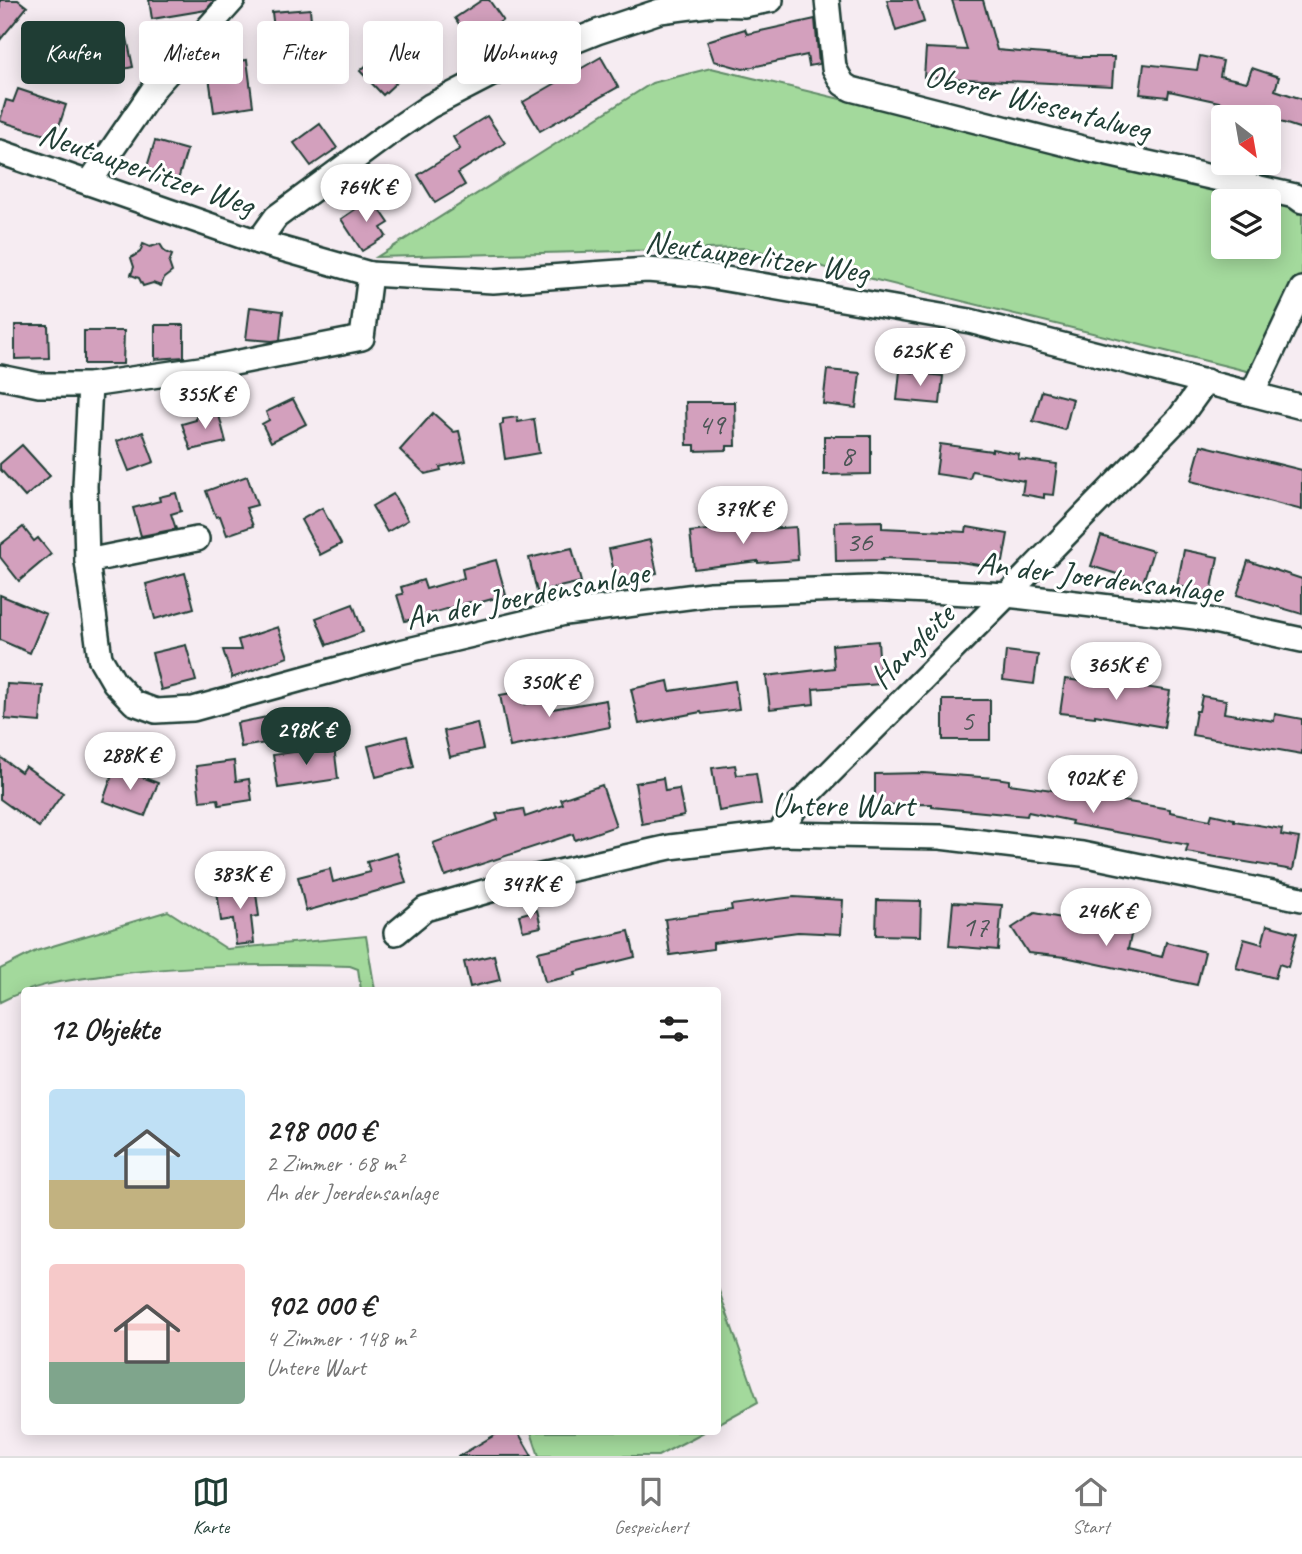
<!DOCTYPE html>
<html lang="de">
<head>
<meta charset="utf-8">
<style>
	:root { --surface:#fff; --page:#f2f2f2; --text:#222; --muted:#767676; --line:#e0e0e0; --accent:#1f3d34 }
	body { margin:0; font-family:Caveat,sans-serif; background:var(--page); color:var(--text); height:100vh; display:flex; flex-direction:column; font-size:26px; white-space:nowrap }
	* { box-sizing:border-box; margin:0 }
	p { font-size:23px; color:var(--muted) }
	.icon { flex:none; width:38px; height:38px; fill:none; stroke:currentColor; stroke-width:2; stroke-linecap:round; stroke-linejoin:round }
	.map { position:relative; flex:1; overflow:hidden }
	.side { position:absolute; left:21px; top:987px; width:700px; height:448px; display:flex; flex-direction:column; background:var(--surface); border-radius:7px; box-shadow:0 4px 18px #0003 }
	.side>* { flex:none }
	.banner { position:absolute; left:21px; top:21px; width:700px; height:63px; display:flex; gap:14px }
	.needle { width:46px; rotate:149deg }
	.controls { position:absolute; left:1211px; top:105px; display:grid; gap:14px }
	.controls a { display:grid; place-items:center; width:70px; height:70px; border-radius:7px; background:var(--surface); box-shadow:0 4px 18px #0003; font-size:35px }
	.price { position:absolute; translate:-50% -60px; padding:0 16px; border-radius:24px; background:#fff; color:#222; font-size:23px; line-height:46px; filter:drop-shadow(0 2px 4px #0008) }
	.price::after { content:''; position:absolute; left:50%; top:42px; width:21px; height:16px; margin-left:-10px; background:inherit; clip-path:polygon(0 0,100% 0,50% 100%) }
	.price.active { background:var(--accent); color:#fff }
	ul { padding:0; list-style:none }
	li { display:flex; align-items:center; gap:21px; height:175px; padding:0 28px }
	li span { display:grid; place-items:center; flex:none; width:196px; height:140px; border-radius:7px; color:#555 }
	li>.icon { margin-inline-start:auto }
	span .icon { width:84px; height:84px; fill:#fffc; stroke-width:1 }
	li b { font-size:30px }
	h2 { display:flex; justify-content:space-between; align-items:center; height:84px; padding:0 28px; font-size:30px }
	.pill { padding:0 24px; border-radius:7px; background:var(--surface); box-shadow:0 4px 18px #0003; font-size:24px; line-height:63px }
	.pill.active { background:var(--accent); color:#fff }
	.menu { display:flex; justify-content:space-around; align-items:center; height:98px; border-top:2px solid var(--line); background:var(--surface); font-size:19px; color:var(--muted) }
	.menu a { display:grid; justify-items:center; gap:4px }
	.menu .active { color:var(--accent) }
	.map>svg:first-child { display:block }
</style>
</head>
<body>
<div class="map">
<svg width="1302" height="1456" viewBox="0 0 1302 1456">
	<rect width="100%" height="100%" fill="#f6ecf2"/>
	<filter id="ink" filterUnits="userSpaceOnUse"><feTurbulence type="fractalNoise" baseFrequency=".0143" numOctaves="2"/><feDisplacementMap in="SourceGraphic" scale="14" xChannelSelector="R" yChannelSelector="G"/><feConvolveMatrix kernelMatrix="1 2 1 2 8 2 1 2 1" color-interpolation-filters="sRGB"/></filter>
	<g filter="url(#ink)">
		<g fill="#a3d99c" stroke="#618b68" stroke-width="2">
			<path d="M711,68L1265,201H1223V247H1269V202L1302,212V279L1255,373L746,248L377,257L652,83Z"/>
			<path d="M168,911L227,949L366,936L375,990H361L358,969L350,966C268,964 191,964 109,975C66,981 39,982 0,1002V969L36,951Z"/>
			<path d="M718,1288L758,1402L718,1424Z"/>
			<path d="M531,1432H704L658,1456H539Z"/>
		</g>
		<g fill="#d3a0bd" stroke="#1f3d34" stroke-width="2">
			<path d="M0,0H18L27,7L0,40Z"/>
			<path d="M149,0H214V1L206,10L152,19Z"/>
			<path d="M482,0H489L503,20L471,42L455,18Z"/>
			<path d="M887,0H917L924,22L896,31Z"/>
			<path d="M952,0H983L997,50L1082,57H1114L1112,86L924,77L926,48L967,50Z"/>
			<path d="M310,9L313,41L286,43L285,37L275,38L272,12Z"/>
			<path d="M815,19L819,64L809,66L807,55L743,69L714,61L707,41L745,29L747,34Z"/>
			<path d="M127,38L133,67L95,75L89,46Z"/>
			<path d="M391,43L413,67L383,95L360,71Z"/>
			<path d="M1200,56L1223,61L1220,76L1247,82L1252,68L1279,77L1275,90L1302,99V129L1219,102L1169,91L1168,97L1140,94L1144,64L1197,70Z"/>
			<path d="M601,57L618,87L540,131L523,102Z"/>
			<path d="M247,60L253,106L214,112L209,77L219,75L218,64Z"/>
			<path d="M18,89L66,105L55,138L0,121L6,100L13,102Z"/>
			<path d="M487,116L505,143L458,173L465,185L435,203L418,175L460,149L453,137Z"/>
			<path d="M320,124L337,148L311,166L294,143Z"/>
			<path d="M155,141L187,150L178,180L146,170Z"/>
			<path d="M372,198L389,223L381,228L386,236L362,251L341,219Z"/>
			<path d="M143,244L150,247L160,244L165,252L172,255L169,263L172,272L164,278L161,286L153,283L143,286L139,278L131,275L134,267L131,258L140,252Z"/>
			<path d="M250,307L283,311L280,340L272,341L246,339Z"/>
			<path d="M15,325H48L49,358L15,359Z"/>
			<path d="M155,325H184V357L155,359Z"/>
			<path d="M84,331H124L123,364H84Z"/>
			<path d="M827,370L860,373L856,408L823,404Z"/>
			<path d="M900,371L943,376L940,404L897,400Z"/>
			<path d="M1042,391L1073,399L1065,430L1033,421Z"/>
			<path d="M293,399L306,424L271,442L262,424L269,420L266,412Z"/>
			<path d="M686,402H735L736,446H727V450L695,451V445H687Z"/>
			<path d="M218,411L226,442L191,450L182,424L196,420V417Z"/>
			<path d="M433,413L454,432L459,431L466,461L440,467L441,470L425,474L400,450Z"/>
			<path d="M517,417L518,422L534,419L539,453L505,459L500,425L503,424V419Z"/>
			<path d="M143,432L154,462L129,471L117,441Z"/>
			<path d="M824,436H871V474L824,475Z"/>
			<path d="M940,444L992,451V449L1019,454L1018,459L1057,464L1053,495L1044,494V498L1022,494L1024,481L972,471L970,479L936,474Z"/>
			<path d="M22,445L50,476L25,497L0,469V464Z"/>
			<path d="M1201,445L1302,470V510L1191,481Z"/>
			<path d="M247,476L257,505L246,508L253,526L227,535L220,516L216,517L206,491Z"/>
			<path d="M176,493L181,511L171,514L176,529L141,536L133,508L160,501L159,497Z"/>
			<path d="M393,494L408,520L387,532L372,506Z"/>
			<path d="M322,508L341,544L320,555L301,520Z"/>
			<path d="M882,521V528L966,532L967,527L1008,534L1003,562L986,560L985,566L954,561L883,558V560L836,561L835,522Z"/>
			<path d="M23,527L34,541L38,538L51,554L19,581L0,557V545Z"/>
			<path d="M734,527V531L796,527L798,560L758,563V561L694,569L690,532Z"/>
			<path d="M1101,536L1153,551L1143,582L1091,566Z"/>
			<path d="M650,540L657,573L616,582L609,549Z"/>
			<path d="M572,548L581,582L537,592L529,558Z"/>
			<path d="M1184,550L1218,557L1211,593L1177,586Z"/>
			<path d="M496,560L506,595L471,605L470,602L405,621L397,595L403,594L401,587L423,580L426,589L464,578L462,569Z"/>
			<path d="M1248,561L1302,579V614L1237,595Z"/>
			<path d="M185,573L194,608L155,619L146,584Z"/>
			<path d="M0,595L46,614L30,653L0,640Z"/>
			<path d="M353,604L363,632L327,645L316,618Z"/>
			<path d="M278,627L288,657L232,678L223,650H241L238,640Z"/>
			<path d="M878,641L881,684L813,689L814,704L770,709L766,676L834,668L832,645Z"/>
			<path d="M186,645L196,681L161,690L152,653Z"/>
			<path d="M1006,651L1038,655L1034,684L1003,680Z"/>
			<path d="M1065,679L1120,686L1121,683L1170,691L1164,727L1095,715V717L1060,713Z"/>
			<path d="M668,681L670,691L735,681L739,709L702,714L701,712L639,724L631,689Z"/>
			<path d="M7,684L43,686L40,722L5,719Z"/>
			<path d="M523,691L525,704L550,699L552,709L606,700L610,727L510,747L500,695Z"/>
			<path d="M1202,696L1226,700L1224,713L1274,721L1275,714L1302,719V754L1192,735L1196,711H1199Z"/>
			<rect x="943" y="700" width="47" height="40"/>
			<path d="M267,717L272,742L241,747L237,723Z"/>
			<path d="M477,723L483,749L450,757L444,731Z"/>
			<path d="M407,736L414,767L376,777L368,746Z"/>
			<path d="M334,746L338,779L278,788L273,755Z"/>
			<path d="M0,757L21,772L25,766L63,793L39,827L0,799Z"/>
			<path d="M234,761L236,781L249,779L252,800L219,805L218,799L200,801L196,766Z"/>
			<path d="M735,765L737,775L756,773L761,804L719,811L712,768Z"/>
			<path d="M115,767L158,783L145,816L103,801Z"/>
			<path d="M923,773L996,778L1009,780V784L1059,791L1060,787L1083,791L1084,788L1106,792L1105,798L1170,809V812L1210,820L1212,814L1234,819V821L1282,829L1281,835L1299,838L1293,870L1186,852L1188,845L1071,824L1072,821L1028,812L1027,816L932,807V804L875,805V774Z"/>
			<path d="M663,778L665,791L679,789L684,816L642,824L635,783Z"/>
			<path d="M602,785L616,826L575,840L573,834L445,876L433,843L498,820L496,814L523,809L525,817L563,804L561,799Z"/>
			<path d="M397,853L406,883L306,911L298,877L330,869L333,882L370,872L367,862Z"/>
			<path d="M255,886L259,916L251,917L254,943L236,945L233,919L221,921L217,891Z"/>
			<path d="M794,897L843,900L841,934L798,932L713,943V949L670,955L665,919L732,910L731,905Z"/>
			<path d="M877,900L921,901L920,936L876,935Z"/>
			<path d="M953,902L1002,905L998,950L949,946Z"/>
			<path d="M537,910L541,927L523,931L519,915Z"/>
			<path d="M1035,913L1132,931L1128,949L1162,957L1166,942L1205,952L1197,985L1065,957L1028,953L1012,928Z"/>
			<path d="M1267,925L1297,933L1288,967L1279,964L1275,978L1236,968L1244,939L1262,944Z"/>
			<path d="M629,931L635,957L575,972L576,975L545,982L538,952Z"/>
			<path d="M494,955L500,980L470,987L464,962Z"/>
			<path d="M500,1432H518L532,1456H459Z"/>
		</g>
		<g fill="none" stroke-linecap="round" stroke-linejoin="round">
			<defs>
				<g id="minor">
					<path d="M827,0L834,68L843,84L851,89L1090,150L1295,196L1302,201"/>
					<path d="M0,152L258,242L370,274L493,281L647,270L697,274L970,321L1302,407"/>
					<path d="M89,183L155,87L233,0"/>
					<path d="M258,242L276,217L387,135L430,106L490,75L597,32L660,11L714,4L744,5L771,0"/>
					<path d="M0,377L39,385H90L214,367L362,338L370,274"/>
					<path d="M90,385L85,486L87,561L100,658L114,682L134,703L156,711L193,709L396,653L565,613L711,594L868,588L1007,595L1195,617L1302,640"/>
					<path d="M1252,394L1302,289"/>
					<path d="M87,561L197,539"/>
					<path d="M779,834L795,808L1007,595L1180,417L1206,381"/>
					<path d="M396,933L425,909L532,878L670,847L779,834L940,837L1082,854L1302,899"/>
				</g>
			</defs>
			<use href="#minor" stroke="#1f3d34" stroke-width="28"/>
			<use href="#minor" stroke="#fff" stroke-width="23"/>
		</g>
	</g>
	<g text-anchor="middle" stroke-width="6" stroke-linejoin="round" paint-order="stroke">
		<g font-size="30" fill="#4c5656">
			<text x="711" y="434">49</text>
			<text x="847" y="465">8</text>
			<text x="859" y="551">36</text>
			<text x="967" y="730">5</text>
			<text x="975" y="936">17</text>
		</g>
		<g font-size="33" fill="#1f3d34" stroke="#fff">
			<text transform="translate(1038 101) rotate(14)" y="12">Oberer Wiesentalweg</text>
			<text transform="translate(147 168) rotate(19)" y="12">Neutauperlitzer Weg</text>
			<text transform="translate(757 255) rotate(8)" y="12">Neutauperlitzer Weg</text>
			<text transform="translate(1100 576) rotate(7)" y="12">An der Joerdensanlage</text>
			<text transform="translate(527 594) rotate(-11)" y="12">An der Joerdensanlage</text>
			<text transform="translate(911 645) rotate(-45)" y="12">Hangleite</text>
			<text x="843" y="816">Untere Wart</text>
		</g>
	</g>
</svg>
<div class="controls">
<a><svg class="needle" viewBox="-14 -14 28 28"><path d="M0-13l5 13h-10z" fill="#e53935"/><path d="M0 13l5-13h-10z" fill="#767676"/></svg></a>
<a><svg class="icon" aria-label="layers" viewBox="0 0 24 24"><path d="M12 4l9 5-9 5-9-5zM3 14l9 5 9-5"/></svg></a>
</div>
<b class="price" style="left:366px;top:224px">764K €</b>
<b class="price" style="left:920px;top:388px">625K €</b>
<b class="price" style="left:205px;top:431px">355K €</b>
<b class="price" style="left:743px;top:546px">379K €</b>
<b class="price" style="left:1116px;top:702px">365K €</b>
<b class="price" style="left:549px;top:719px">350K €</b>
<b class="price active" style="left:306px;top:767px">298K €</b>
<b class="price" style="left:130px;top:792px">288K €</b>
<b class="price" style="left:1093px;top:815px">902K €</b>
<b class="price" style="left:240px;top:911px">383K €</b>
<b class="price" style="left:530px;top:921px">347K €</b>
<b class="price" style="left:1106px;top:948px">246K €</b>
<div class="banner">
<a class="pill active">Kaufen</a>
<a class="pill">Mieten</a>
<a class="pill">Filter</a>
<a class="pill">Neu</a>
<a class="pill">Wohnung</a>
</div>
<section class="side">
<h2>12 Objekte<svg class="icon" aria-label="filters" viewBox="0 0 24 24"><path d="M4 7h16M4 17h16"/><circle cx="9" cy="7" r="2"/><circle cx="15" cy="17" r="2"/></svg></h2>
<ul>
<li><span style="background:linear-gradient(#bfe0f5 65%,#c2b280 0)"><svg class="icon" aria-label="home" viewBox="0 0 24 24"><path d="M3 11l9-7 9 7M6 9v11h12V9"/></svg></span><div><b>298 000 €</b><p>2 Zimmer · 68 m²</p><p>An der Joerdensanlage</p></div></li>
<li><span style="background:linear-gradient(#f6c9c9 70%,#7fa58c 0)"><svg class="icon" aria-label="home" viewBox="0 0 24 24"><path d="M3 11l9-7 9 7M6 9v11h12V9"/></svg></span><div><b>902 000 €</b><p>4 Zimmer · 148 m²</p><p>Untere Wart</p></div></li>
</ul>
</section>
</div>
<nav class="menu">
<a class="active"><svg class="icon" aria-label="map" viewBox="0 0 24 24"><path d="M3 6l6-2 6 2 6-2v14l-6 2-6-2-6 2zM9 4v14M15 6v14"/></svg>Karte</a>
<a><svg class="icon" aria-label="saved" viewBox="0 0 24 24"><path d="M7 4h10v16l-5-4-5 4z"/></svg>Gespeichert</a>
<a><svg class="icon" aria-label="home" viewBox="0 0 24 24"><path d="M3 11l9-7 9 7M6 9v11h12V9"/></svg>Start</a>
</nav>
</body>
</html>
